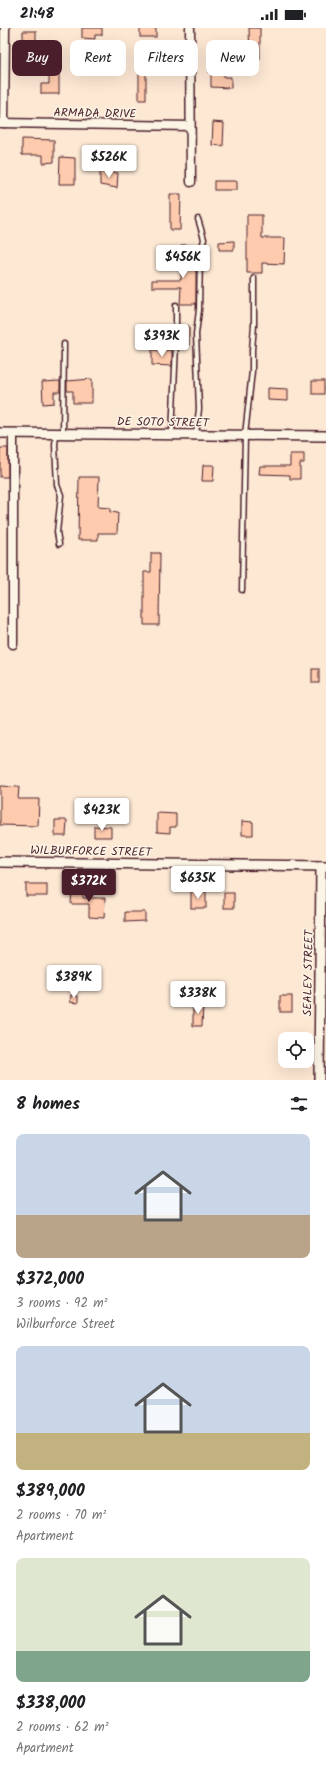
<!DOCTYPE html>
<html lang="en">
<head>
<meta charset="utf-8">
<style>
	:root { --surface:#fff; --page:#f2f2f2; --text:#202124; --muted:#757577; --accent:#4a1f2b }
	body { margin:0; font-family:Kalam,sans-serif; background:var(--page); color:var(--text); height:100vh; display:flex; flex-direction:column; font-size:15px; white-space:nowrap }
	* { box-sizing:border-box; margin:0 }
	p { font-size:13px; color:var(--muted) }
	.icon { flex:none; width:22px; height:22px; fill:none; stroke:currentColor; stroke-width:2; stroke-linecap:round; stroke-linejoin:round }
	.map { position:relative; height:1052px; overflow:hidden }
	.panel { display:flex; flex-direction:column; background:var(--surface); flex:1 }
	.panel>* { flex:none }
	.top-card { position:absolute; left:12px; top:12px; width:302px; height:36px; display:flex; gap:8px }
	.tools { position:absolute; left:278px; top:1004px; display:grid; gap:8px }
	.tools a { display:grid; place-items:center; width:36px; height:36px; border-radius:8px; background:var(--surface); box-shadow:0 4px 16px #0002; font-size:20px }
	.price { position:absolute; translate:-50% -34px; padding:0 9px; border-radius:4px; background:#fff; color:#222; font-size:13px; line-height:26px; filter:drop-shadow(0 1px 2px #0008) }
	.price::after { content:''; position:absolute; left:50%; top:24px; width:12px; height:9px; margin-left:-6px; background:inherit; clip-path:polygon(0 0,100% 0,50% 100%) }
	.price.on { background:var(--accent); color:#fff }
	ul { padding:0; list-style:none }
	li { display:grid; align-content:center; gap:8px; height:212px; padding:0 16px }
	li span { display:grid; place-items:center; height:124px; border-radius:8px; color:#555 }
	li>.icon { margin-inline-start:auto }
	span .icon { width:72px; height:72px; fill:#fffc; stroke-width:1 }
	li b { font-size:17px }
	h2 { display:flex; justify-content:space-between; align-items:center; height:48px; padding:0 16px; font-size:17px }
	.chip { padding:0 14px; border-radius:8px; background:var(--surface); box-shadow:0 4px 16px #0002; font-size:14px; line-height:36px }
	.chip.on { background:var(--accent); color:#fff }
	.status { display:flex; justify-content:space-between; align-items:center; height:28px; padding:0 20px; background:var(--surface); direction:ltr }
	.status svg { height:11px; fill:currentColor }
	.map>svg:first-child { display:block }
</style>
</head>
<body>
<div class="status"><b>21:48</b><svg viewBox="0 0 49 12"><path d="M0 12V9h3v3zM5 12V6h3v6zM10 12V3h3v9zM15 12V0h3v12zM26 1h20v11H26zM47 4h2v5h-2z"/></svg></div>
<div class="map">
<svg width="326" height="1052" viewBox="0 0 326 1052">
	<rect width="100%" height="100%" fill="#fde8d4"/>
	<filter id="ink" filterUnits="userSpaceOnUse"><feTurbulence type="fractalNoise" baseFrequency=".025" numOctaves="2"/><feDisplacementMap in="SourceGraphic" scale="8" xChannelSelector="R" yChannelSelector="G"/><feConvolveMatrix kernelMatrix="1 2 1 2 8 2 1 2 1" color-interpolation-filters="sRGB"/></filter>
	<g filter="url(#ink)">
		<g fill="#fecbae" stroke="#4a1f2b">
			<path d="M82,0H102V7H95V11L82,10Z"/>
			<rect x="140" y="0" width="16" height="9"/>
			<path d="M249,0H260V31H250Z"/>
			<path d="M23,3H36V21L26,20V15H23Z"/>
			<path d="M145,30L158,31L157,39H145Z"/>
			<path d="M209,35H224V49H231V60L211,59V45H209Z"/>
			<path d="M49,43H59V66H41V56H49Z"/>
			<rect x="139" y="45" width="7" height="27"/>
			<path d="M213,94L224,95L223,118L212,117Z"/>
			<path d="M22,111L54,112V134L43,135V127H22Z"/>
			<path d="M60,129L75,130V156H59Z"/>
			<path d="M100,144L118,145L117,160L100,157Z"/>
			<rect x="214" y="153" width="23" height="9"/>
			<path d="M170,166H181L180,202H170Z"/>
			<path d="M247,187H262V210H285L284,236L262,235V245H247Z"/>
			<path d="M234,213V222H219V214Z"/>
			<path d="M181,217H189V236H196V276H180L181,259H152V252H181Z"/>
			<path d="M181,297L189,298V317H180Z"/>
			<path d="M152,322H172V338L152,337Z"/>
			<path d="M92,351V375H73V363H67V353Z"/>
			<path d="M60,353V364H54V375L43,376L42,354Z"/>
			<rect x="312" y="353" width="12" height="13"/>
			<path d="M268,360L288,361V373L268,372Z"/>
			<rect x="0" y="420" width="8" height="29"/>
			<path d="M290,426H304V435H300V451H290V447L259,446L260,438H290Z"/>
			<path d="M203,437H214L213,453H202Z"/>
			<path d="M79,449H99L98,479L110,480V484L118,485L117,505H98V512H78Z"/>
			<path d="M151,525H160L159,597H144V544H151Z"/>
			<rect x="312" y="641" width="7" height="14"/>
			<path d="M0,758L19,759L18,771H39L38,798L0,797Z"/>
			<path d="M157,785L176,786V799H170V805L157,804Z"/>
			<path d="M55,792H67L66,808H55Z"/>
			<path d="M242,793L253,794V807H242Z"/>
			<path d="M94,798L111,799V809H94Z"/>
			<rect x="26" y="856" width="21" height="12"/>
			<path d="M72,859L83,860V870H105L104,890L89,889V876H71Z"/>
			<rect x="191" y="863" width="15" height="17"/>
			<rect x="224" y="865" width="10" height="15"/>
			<path d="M125,884H145V893L125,894Z"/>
			<path d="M71,967L78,968V975L70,974Z"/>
			<rect x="280" y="968" width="12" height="16"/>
			<path d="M193,976H203L202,998H193Z"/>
		</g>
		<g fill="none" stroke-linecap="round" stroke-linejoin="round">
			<defs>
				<g id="service">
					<path d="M63,405L64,316"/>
					<path d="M56,406L55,417L57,457L61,467L57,504L59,516"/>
					<path d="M172,406L176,317V277"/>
					<path d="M196,406L199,381L196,306L199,282L200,228L204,211L198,191"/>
					<path d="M242,562L245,407L252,343V322L254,297V250"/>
				</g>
				<g id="minor">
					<path d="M190,0L191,154"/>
					<path d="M0,95L190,98"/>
					<path d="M4,95L5,0"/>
					<path d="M13,405V616"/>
				</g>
				<g id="tertiary">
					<path d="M0,405L326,408"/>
					<path d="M0,834L326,838"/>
					<path d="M319,1052L321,838"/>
				</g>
			</defs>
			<use href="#service" stroke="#4a1f2b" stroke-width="7"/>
			<use href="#minor" stroke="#4a1f2b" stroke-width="11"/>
			<use href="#tertiary" stroke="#4a1f2b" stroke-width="12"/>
			<use href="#service" stroke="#fcf5e5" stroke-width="4"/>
			<use href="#minor" stroke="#fcf5e5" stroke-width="8"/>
			<use href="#tertiary" stroke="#fcf5e5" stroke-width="9"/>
		</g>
	</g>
	<g text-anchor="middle" stroke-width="3" stroke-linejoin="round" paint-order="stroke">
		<g font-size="12" fill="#4a1f2b" stroke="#fcf5e5">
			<text transform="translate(95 85) rotate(1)" y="4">ARMADA DRIVE</text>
			<text transform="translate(163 394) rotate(1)" y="4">DE SOTO STREET</text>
			<text transform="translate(91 823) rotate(1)" y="4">WILBURFORCE STREET</text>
			<text transform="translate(308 945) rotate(-89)" y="4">SEALEY STREET</text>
		</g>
	</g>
</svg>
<div class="tools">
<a><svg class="icon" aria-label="locate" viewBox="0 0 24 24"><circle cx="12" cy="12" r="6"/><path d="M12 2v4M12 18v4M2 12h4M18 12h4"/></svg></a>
</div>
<b class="price" style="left:109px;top:151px">$526K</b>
<b class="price" style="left:183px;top:251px">$456K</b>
<b class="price" style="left:162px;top:330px">$393K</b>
<b class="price" style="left:102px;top:804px">$423K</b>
<b class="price" style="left:198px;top:872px">$635K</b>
<b class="price on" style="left:89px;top:875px">$372K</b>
<b class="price" style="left:74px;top:971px">$389K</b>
<b class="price" style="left:198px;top:987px">$338K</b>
<div class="top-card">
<a class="chip on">Buy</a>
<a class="chip">Rent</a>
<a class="chip">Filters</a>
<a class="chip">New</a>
</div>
</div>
<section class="panel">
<h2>8 homes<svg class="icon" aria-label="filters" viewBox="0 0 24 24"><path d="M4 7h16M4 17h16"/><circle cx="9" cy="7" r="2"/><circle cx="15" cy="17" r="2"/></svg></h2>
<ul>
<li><span style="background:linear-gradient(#c9d6e8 65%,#b9a48a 0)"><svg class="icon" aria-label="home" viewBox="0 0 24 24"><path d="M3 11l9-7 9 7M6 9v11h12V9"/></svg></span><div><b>$372,000</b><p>3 rooms · 92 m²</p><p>Wilburforce Street</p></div></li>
<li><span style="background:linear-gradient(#c9d6e8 70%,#c2b280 0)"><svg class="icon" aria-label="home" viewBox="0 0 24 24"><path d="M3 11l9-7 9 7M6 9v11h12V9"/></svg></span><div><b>$389,000</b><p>2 rooms · 70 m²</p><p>Apartment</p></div></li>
<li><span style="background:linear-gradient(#dfe7d0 75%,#7fa58c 0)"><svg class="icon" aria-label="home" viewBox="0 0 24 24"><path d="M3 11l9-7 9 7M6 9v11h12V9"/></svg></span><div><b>$338,000</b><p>2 rooms · 62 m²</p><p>Apartment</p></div></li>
</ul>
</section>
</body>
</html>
